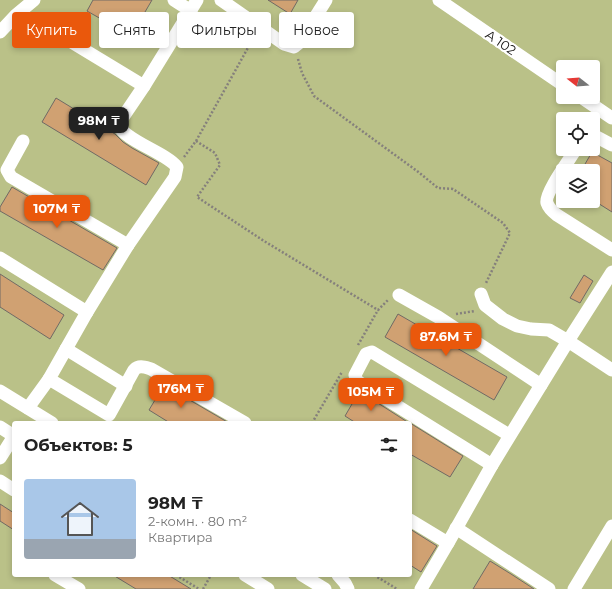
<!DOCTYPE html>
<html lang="ru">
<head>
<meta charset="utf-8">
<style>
	:root { --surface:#fff; --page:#f6f6f6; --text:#222; --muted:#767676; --accent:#ea580c }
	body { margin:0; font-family:Montserrat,sans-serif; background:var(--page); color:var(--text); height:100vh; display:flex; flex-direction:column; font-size:15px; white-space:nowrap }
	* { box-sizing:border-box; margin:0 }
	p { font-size:13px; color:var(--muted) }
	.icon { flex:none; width:22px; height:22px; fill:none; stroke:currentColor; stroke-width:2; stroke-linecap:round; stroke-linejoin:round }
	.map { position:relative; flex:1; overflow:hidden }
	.sheet { position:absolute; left:12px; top:421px; width:400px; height:156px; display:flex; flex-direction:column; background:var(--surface); border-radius:4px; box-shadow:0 2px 6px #0003 }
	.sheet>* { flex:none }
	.guide { position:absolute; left:12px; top:12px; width:400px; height:36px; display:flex; gap:8px }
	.needle { width:26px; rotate:287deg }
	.controls { position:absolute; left:556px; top:60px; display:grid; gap:8px }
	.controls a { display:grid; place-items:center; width:44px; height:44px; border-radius:4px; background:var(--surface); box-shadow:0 2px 6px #0003; font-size:20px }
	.price { position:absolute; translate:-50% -34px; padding:0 9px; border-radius:8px; background:var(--accent); color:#fff; font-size:13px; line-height:26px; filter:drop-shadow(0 1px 2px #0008) }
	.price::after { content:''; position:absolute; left:50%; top:24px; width:12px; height:9px; margin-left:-6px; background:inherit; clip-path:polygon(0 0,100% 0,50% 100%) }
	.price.on { background:#222; color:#fff }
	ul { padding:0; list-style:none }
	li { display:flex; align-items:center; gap:12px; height:100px; padding:0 12px }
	li span { display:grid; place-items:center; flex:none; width:112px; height:80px; border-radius:4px; color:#555 }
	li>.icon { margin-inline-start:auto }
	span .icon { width:48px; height:48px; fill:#fffc; stroke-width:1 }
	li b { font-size:17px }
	h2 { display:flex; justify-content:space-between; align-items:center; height:48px; padding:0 12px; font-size:17px }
	.chip { padding:0 14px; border-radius:4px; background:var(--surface); box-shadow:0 2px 6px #0003; font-size:14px; line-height:36px }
	.chip.on { background:var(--accent); color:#fff }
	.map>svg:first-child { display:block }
</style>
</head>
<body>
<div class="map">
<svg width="612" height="589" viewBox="0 0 612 589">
	<rect width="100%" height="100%" fill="#e6dfd9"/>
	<path fill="#bac188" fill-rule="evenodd" d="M0,0H612V589H0ZM563,67H593V97H563ZM563,119H593V149H563ZM563,171H593V201H563ZM14,423H410V575H14Z"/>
	<g fill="#d0a172" stroke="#706a65">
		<path d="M93,0H152L131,36L87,11Z"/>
		<path d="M268,0H298L290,14Z"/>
		<path d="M56,98L115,134L123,142L132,148L159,163L146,185L42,122Z"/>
		<path d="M592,152L612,163V212L593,200V171H581Z"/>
		<path d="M12,187L117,248L103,270L0,211V207Z"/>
		<path d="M0,274L64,315L50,339L0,307Z"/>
		<path d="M584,275L593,281L580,303L570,298Z"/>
		<path d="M398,314L507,377L494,400L385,337Z"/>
		<path d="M164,385L229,423H170L149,410Z"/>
		<path d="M359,392L370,398L409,423H356L345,416Z"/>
		<path d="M410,423L463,456L450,477L410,454Z"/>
		<path d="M0,504L14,513V530L0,521Z"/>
		<path d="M410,529L437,546L421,572L410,565Z"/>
		<path d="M490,561L511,574L534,589H473Z"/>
		<path d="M113,575H168L191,589H136Z"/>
	</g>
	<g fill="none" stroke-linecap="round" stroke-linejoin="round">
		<g stroke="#85807c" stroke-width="2.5" stroke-dasharray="2 2" stroke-linecap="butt">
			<path d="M298,59L302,73L314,96L417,171L438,188L453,189L503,223L510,233L486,283"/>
			<path d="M196,141L215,153L220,165L197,197L264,241L378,310L389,299"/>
			<path d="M184,157L196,141L254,37"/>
			<path d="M456,314L475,311"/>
			<path d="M358,345L378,310"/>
			<path d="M312,423L342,372"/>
			<path d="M176,575L199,589"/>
			<path d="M374,575L397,589"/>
			<path d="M203,589L211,575"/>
		</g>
		<g stroke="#fff" stroke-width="13">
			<path d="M174,0L191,11"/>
			<path d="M221,0L284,44L294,47L299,43L326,0"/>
			<path d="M439,0L563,85"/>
			<path d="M0,32L16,15L34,0"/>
			<path d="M73,43L144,86"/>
			<path d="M581,97L612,118"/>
			<path d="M593,135L612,145"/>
			<path d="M23,141L7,170L11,177L128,245L87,312"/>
			<path d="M576,149C570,159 544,194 547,203C549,209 553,212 557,215L612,250"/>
			<path d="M128,245L175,177L177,167C165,152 123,140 119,125L121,120L144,86L197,0"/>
			<path d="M0,258L87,312L49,379L109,415L134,370C139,365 144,367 151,369L245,423"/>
			<path d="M612,272L568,341L612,370"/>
			<path d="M399,295L438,317L541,385L568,341L549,330L531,329L517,326L503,319L485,305L481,294"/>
			<path d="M66,349L126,386"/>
			<path d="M0,391L52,423"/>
			<path d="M28,408L49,379"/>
			<path d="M0,427L14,436"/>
			<path d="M0,458L14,436"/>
			<path d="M492,465L541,385"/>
			<path d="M0,481L14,490"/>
			<path d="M410,520L448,543L492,465L357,381L355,375L366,354L372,352L509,435"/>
			<path d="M456,528L549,589"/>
			<path d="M55,575L79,589"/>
			<path d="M245,575L268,589"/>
			<path d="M302,575L325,589"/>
			<path d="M338,575L345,583L348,589"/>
			<path d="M421,589L448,543"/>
			<path d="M574,589L612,526"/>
		</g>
	</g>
	<g text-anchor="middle" stroke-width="4" stroke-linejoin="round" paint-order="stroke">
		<g font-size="13" fill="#13110f" stroke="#fff">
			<text transform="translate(501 42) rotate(34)" y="5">А 102</text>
		</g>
	</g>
</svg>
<div class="controls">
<a><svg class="needle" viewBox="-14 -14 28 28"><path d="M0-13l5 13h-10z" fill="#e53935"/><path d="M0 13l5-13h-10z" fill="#767676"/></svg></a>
<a><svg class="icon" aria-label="locate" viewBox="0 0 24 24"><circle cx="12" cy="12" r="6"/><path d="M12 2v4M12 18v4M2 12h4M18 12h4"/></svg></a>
<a><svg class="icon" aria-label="layers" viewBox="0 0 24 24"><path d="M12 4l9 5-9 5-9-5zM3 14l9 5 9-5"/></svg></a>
</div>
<b class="price on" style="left:99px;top:141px">98M ₸</b>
<b class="price" style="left:57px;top:229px">107M ₸</b>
<b class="price" style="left:446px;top:357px">87.6M ₸</b>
<b class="price" style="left:181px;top:409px">176M ₸</b>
<b class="price" style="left:371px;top:412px">105M ₸</b>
<div class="guide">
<a class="chip on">Купить</a>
<a class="chip">Снять</a>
<a class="chip">Фильтры</a>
<a class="chip">Новое</a>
</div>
<section class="sheet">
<h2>Объектов: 5<svg class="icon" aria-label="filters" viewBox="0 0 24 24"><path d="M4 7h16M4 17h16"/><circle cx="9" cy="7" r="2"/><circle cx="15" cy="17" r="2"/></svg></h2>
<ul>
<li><span style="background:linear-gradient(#a9c7e8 75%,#9aa5b1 0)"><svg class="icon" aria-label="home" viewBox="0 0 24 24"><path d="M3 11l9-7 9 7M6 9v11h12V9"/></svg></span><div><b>98M ₸</b><p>2-комн. · 80 m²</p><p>Квартира</p></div></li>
</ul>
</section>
</div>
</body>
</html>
